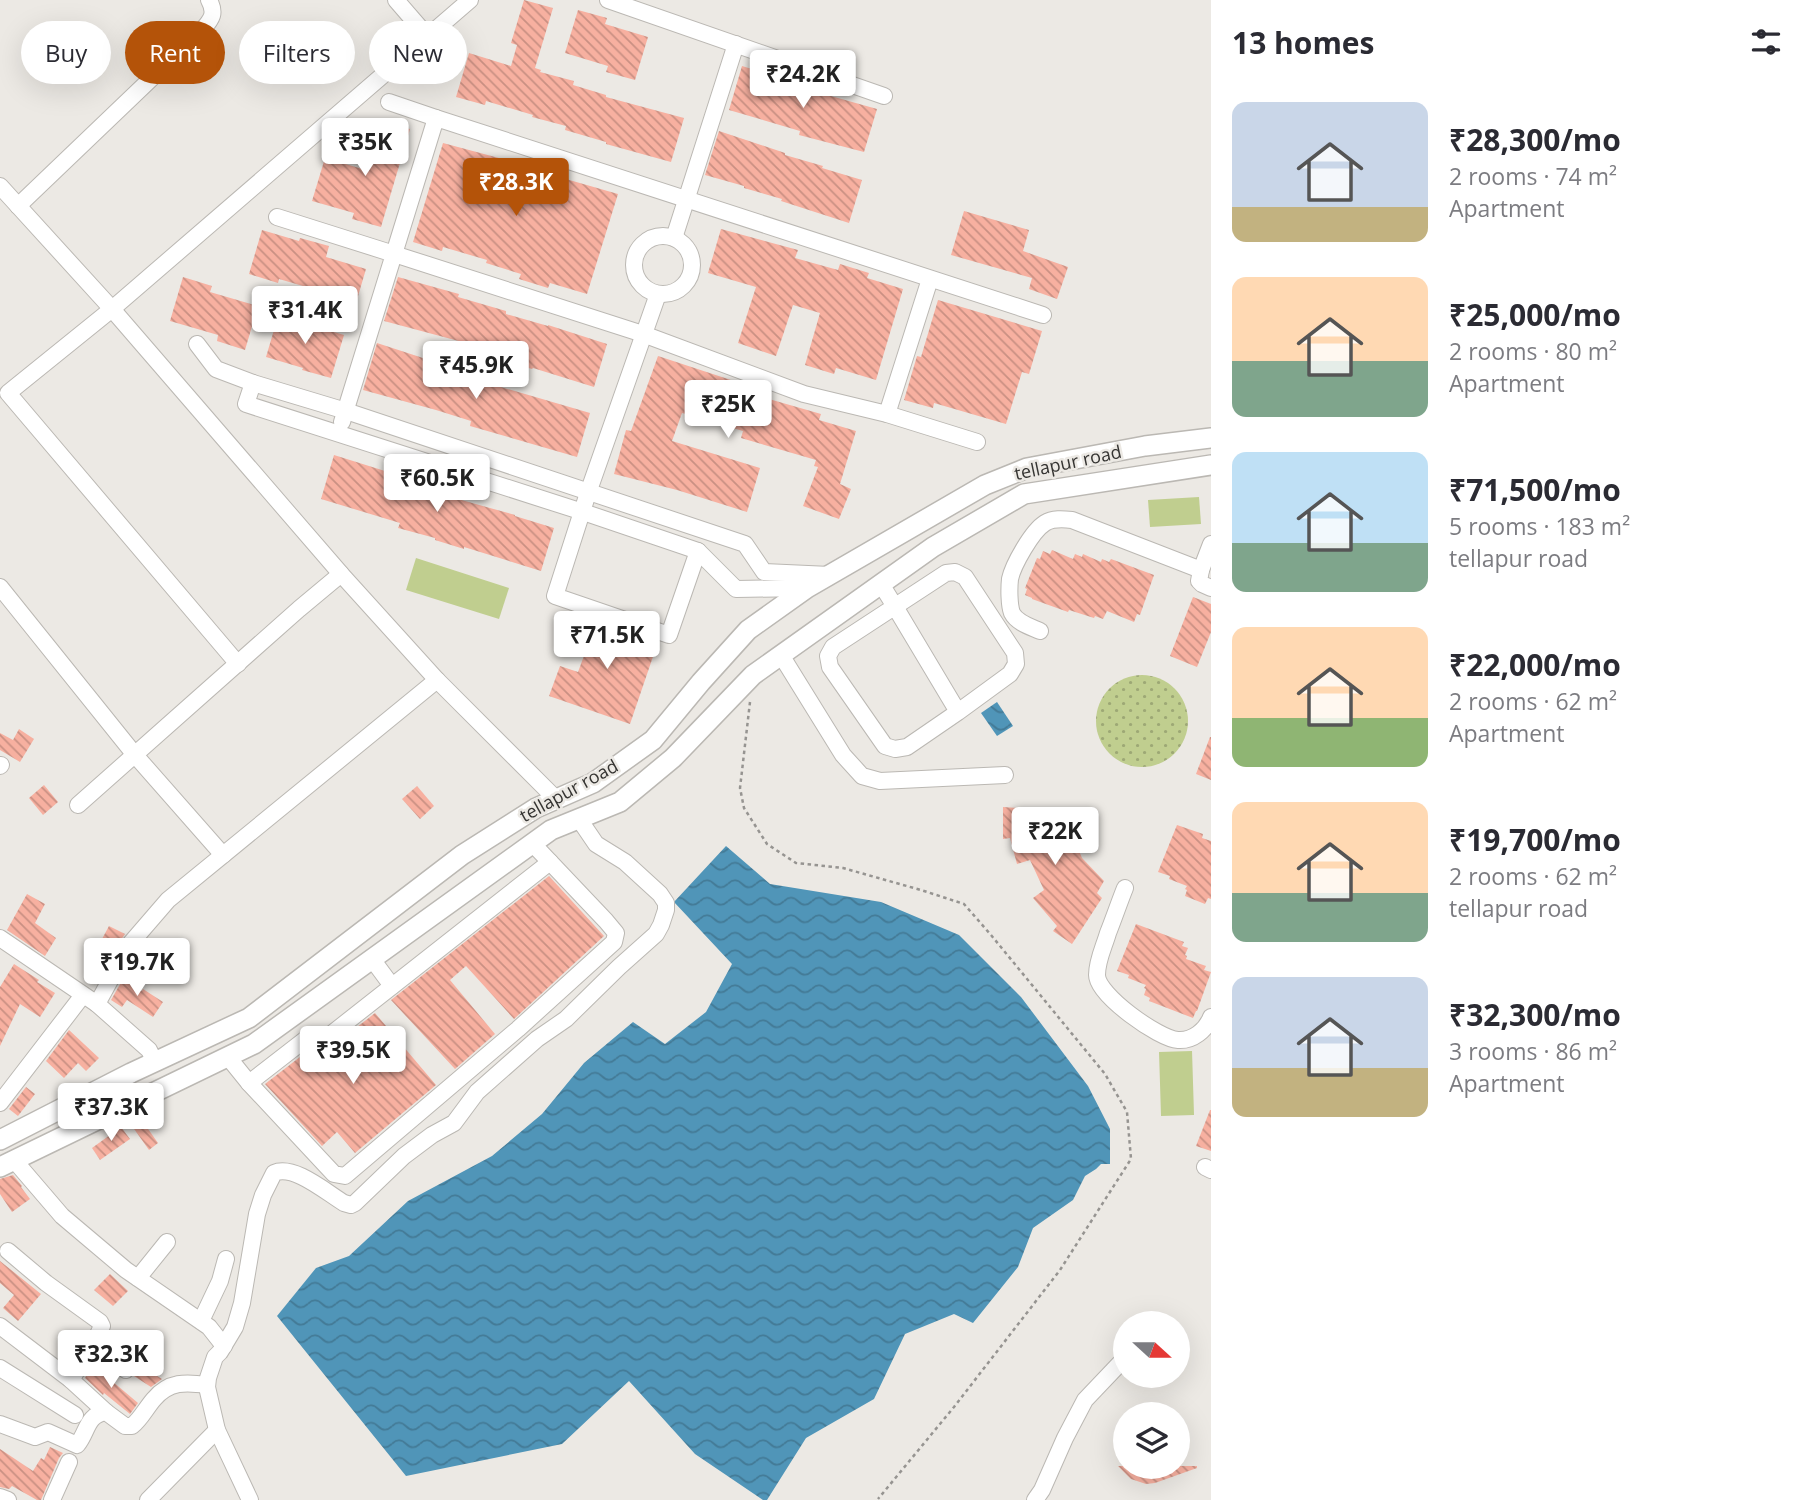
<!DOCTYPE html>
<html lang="en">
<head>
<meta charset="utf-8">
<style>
	:root { --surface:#fff; --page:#f2f2f3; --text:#2b2b33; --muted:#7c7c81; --accent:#b45309 }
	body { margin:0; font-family:"Open Sans",sans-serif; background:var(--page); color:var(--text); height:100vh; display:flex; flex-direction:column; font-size:26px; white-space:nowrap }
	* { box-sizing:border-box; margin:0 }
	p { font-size:23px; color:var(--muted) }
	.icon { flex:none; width:38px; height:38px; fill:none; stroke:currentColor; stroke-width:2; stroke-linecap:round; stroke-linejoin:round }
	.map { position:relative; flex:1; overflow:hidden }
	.sheet { display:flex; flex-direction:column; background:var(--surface); width:595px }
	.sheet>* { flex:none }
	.top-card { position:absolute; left:21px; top:21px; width:665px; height:63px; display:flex; gap:14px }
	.needle { width:46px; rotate:111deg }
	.controls { position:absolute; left:1113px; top:1311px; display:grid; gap:14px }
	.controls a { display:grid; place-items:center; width:77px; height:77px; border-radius:50%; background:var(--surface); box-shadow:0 7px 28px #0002; font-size:35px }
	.price { position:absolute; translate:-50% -60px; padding:0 16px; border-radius:7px; background:#fff; color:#222; font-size:23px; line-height:46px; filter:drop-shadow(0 2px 4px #0008) }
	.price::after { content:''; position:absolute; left:50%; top:42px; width:21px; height:16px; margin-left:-10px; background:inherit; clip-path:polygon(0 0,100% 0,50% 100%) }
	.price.selected { background:var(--accent); color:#fff }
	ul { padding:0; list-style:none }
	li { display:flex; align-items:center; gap:21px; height:175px; padding:0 21px }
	li span { display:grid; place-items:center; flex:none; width:196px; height:140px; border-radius:14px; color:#555 }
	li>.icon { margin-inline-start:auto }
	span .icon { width:84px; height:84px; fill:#fffc; stroke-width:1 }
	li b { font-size:30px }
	h2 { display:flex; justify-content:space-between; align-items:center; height:84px; padding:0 21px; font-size:30px }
	.tag { padding:0 24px; border-radius:32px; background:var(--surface); box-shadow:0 7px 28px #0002; font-size:24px; line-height:63px }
	.tag.selected { background:var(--accent); color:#fff }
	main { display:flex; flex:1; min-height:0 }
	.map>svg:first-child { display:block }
</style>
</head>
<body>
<main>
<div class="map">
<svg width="1211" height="1500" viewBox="0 0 1211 1500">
	<defs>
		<pattern id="grass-dots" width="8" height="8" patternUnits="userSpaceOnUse" patternTransform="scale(1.75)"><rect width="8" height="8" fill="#c0ce8f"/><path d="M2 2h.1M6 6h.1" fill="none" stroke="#9da875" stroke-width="1.8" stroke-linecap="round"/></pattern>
		<pattern id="water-waves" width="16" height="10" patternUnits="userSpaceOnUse" patternTransform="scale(1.75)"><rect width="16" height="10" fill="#5095b8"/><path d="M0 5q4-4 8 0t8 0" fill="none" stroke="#437a96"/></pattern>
		<pattern id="building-back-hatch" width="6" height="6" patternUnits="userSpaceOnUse" patternTransform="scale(1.75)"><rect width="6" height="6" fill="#f7b0a0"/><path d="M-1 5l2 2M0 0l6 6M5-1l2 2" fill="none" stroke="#c99083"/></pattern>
	</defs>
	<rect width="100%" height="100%" fill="#ece9e4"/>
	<circle fill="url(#grass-dots)" cx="1142" cy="721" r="46"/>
	<g fill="#c0ce8f">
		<path d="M1199,497L1201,524L1150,527L1148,500Z"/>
		<path d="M416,558L509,588L499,619L406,590Z"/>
		<path d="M1192,1051L1194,1115L1161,1116L1159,1052Z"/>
	</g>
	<g fill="url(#water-waves)">
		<path d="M997,702L1013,726L997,736L981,713Z"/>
		<path d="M726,846L770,884L881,902L959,935L1021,997L1088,1086L1110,1129V1164H1101L1096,1169L1085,1176L1073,1200L1033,1228L1018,1267L973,1323L954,1314L905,1334L874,1399L806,1438L767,1500H763L695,1454L629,1381L562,1444L406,1476L277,1316L316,1268L349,1256L408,1201L492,1156L542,1114L584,1063L633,1022L665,1044L706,1012L732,964L674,902Z"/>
	</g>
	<g fill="url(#building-back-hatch)">
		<path d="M524,0L553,8L535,68L541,70L540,72L574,81L573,85L606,95V97L684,118L671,162L606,144V142L565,130L566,126L532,117L533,115L486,101L485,105L456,97L469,53L511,66L517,45L511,43Z"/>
		<path d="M578,10L607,18L605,24L648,37L635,80L606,72L608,66L565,53Z"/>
		<path d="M742,66L807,86L806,89L877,109L864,152L799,135L800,131L729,110Z"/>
		<path d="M381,121L410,129L381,227L352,219L354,213L312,201L325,158L366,170Z"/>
		<path d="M719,131L785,153V155L823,166L822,168L862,180L849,223L781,201L782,199L744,188V186L705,175Z"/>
		<path d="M443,143L517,163L546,171L545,173L618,194L587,294L550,283L548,288L519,279L521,274L486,263L487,260L443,247L442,251L413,242Z"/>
		<path d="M964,211L1029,230L1023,251L1068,267L1057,299L1029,289L1032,278L951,255Z"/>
		<path d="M721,229L798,250L795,258L838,270L840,264L869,273L867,278L903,289L876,380L836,368L834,374L805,365L820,313L793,305L776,356L738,343L756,287L708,273Z"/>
		<path d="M262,230L299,241L300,238L329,246L326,257L366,269L353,313L324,304L327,293L279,279L278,283L249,274Z"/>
		<path d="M183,277L212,286L210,292L258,306L245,350L217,341L218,335L170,321Z"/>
		<path d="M398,277L459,294L458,297L506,311V314L548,326V325L607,344L594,387L533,368L532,369L504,361V358L465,346L466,343L384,321Z"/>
		<path d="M938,300L1042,331L1029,374L1022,372L1006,424L934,403L933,408L904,400L917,356L921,357Z"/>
		<path d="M279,313L307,322V324L344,335L331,378L302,370L303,368L266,357Z"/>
		<path d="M377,343L478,376L477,380L590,413L577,457L470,426L471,421L436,410L363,390Z"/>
		<path d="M658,356L743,384L741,391L821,414L819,420L856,431L840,484L851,489L839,519L803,506L818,467L814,466L816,460L741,438L743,431L682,413L672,441L760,468L747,512L677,490L614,474L626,430L631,431Z"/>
		<path d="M334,455L404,477L402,481L440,492V494L515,515V516L554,528L541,571L464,547V549L435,540V538L398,528L400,523L321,499Z"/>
		<path d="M1052,550L1073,559L1075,554L1082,557L1083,554L1101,562L1102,559L1109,562L1111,559L1154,575L1140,615L1137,614L1134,622L1107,611L1103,619L1095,616L1094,618L1069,610L1068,612L1032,599V598L1025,595L1027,589L1025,588L1037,558L1040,559L1043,551L1050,554Z"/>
		<path d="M1193,597L1211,604V632L1197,667L1170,656Z"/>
		<path d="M581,616L658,642L630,724L549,696L560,666L578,672L588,645L572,640Z"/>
		<path d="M19,729L34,739L20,762L0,750V733L13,740Z"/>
		<path d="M1210,737H1211V780L1196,774Z"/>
		<path d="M44,785L58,802L43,815L29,798Z"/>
		<path d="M417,786L434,806L420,819L402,799Z"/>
		<path d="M1003,807L1057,811V820H1072L1077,846L1082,858L1104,881L1097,893L1102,898L1072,944L1053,931L1057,926L1033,898L1044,890L1030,860L1017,864L1010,838L1003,839Z"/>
		<path d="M1177,825L1203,834L1202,838L1211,841V899L1208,898L1205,904L1185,896L1187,890L1185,889L1187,886L1169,879L1170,876L1158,872Z"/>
		<path d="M549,876L604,936L514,1019L466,966L450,980L495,1034L455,1069L391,1000Z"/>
		<path d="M27,894L45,904L35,923L56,938L45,956L7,930Z"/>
		<path d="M1136,924L1184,942L1182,946L1188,948L1185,955L1187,956L1186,959L1206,966L1204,970L1211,972L1197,1011H1196L1193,1018L1149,1001L1150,998L1144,995L1146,989L1144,988L1146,985L1128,978L1129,975L1117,971Z"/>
		<path d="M109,926L125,934L116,947L102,939Z"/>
		<path d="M143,945L157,955L149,968L134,959Z"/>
		<path d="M14,964L39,980L37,982L55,993L40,1017L20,1004L0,1046V987Z"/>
		<path d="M123,979L142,991L143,989L163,1002L153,1017L127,1000L122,1007L111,1000Z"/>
		<path d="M375,1013L436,1085L355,1153L337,1132L322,1146L265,1084L309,1050L319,1061L347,1035Z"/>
		<path d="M69,1030L99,1058L86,1071L78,1063L64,1078L46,1061Z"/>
		<path d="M26,1087L35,1094L18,1116L9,1109Z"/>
		<path d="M1210,1110H1211V1151L1196,1146Z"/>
		<path d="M141,1119L158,1143L149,1150L132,1126Z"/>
		<path d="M121,1127L130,1139L100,1160L92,1148Z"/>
		<path d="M13,1175L22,1186L21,1187L30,1199L12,1212L0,1194V1179Z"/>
		<path d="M0,1261L41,1294L18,1321L3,1308L14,1295L0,1283Z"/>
		<path d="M110,1274L128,1291L113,1306L94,1290Z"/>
		<path d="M132,1334L144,1343L131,1360L162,1379L151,1387L134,1376L136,1371L135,1365L119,1351Z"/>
		<path d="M93,1365L138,1403L130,1414L104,1393L103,1395L85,1378Z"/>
		<path d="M50,1447L63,1453L59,1458L41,1500H37L12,1486L9,1489L0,1487V1449L33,1471L41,1458L44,1460Z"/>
		<path d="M1118,1466H1197V1468L1155,1483L1146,1484L1131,1479Z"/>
	</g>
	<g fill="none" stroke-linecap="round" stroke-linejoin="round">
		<defs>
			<g id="minor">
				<path d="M396,0L428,37"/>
				<path d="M608,0L884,96"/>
				<path d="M389,102L436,118"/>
				<path d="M0,186L112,309L341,574L437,680L556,799"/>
				<path d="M18,206L203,29C212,19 216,13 209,0"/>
				<path d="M277,217L394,254L342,422"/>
				<circle cx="663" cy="265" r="29"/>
				<path d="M674,238L736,44"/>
				<path d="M658,294L588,493L555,596L669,635L698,551"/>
				<path d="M197,344L216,369L253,383L346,411L745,544L764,572L830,575"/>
				<path d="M253,383L246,404L583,512L698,551L736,589L807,588"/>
				<path d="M887,414L930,279"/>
				<path d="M977,442L887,414L804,394L643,334L394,254L436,118L1043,315"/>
				<path d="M1211,544L1201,570L1199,581L1202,584L1211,588"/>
				<path d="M881,584L894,605L958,712L907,747L895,749L885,746L830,667L828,656L833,647L946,573L955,572L965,577L1015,653L1016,664L1010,674L958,712"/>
				<path d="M0,587L135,755L223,855"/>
				<path d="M1040,631C1031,627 1017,623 1012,613C1009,605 1009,588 1010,579C1013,565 1032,531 1045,523C1053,518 1063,519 1072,520L1201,570"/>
				<path d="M781,655L843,755L862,776L880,781L1005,775"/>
				<path d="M238,664L8,393L112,309L470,0"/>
				<path d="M0,766L1,765"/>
				<path d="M78,805L299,609L341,574"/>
				<path d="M1125,888C1119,903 1114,918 1108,933C1104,947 1097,960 1097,975C1097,995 1159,1039 1178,1040C1193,1041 1206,1030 1211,1017"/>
				<path d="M0,938L97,1004L149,1050L155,1062"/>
				<path d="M372,959L392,986"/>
				<path d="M97,1004L130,944L168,900L437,680"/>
				<path d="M228,1057L249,1083L334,1174L345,1176L518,1029L614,942L616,933L606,921L532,843"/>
				<path d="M249,1083L307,1038L321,1041L325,1039L550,862"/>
				<path d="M0,1103L83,995"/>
				<path d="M14,1160L62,1216L126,1270L209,1327L224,1346"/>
				<path d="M1205,1167L1211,1170"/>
				<path d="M8,1251L46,1283L100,1322L102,1326L93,1345L71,1380"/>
				<path d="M138,1278L167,1242"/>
				<path d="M201,1321L220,1281L226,1259"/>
				<path d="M0,1326L71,1380L106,1412"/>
				<path d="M93,1345L126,1370"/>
				<path d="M0,1368L75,1415"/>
				<path d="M0,1424L35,1437L48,1432L77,1445C88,1432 86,1415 106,1412L125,1426H132C141,1419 146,1408 154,1399C169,1381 186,1382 207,1385"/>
				<path d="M0,1497L8,1500"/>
				<path d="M52,1500L69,1462"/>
				<path d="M148,1500L217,1430"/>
				<path d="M250,1500L217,1430L207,1387L208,1378L215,1357L220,1352L235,1327L242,1303L257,1214L263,1195L274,1173C294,1164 327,1193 344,1203L351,1205L355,1203L404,1156L432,1135L454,1123L477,1092L537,1039L566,1019L619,967L656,934L661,925L666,910V903L660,894L625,862L596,844L579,819"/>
				<path d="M1035,1500L1042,1490L1065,1438L1085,1400L1124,1359"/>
			</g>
			<g id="tertiary">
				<path d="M0,1140L131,1073L249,1018L462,855L536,808L593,783L653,740L701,682L748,630L807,588L985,485L1027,468L1145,446L1211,438"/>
				<path d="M0,1167L254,1044L551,830L620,802L673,758L753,675L933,547L1024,494L1211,465"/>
			</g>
		</defs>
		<use href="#minor" stroke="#bbb8b3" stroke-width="18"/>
		<use href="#tertiary" stroke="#bbb8b3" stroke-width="22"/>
		<path stroke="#969491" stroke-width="2.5" stroke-dasharray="3.5 3.5" stroke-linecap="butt" d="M750,702L740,788L744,808L767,844L796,863L843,868L921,890L964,904L991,935L1105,1074L1127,1112L1131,1159L1060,1270L954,1407L878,1499"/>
		<use href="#minor" stroke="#fff" stroke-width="16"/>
		<use href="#tertiary" stroke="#fff" stroke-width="19"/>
	</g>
	<g text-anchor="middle" stroke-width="5" stroke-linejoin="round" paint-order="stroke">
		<g font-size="18" fill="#353432" stroke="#ece9e4">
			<text transform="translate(1068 463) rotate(-12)" y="6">tellapur road</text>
			<text transform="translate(569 791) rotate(-29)" y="6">tellapur road</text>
		</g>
	</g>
</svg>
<div class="controls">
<a><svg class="needle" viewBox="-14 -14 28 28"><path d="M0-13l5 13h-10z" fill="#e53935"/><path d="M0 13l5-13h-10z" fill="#7c7c81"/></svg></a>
<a><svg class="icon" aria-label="layers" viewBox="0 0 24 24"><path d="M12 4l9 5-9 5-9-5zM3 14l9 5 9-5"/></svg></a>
</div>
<b class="price" style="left:803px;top:110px">₹24.2K</b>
<b class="price" style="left:365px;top:178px">₹35K</b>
<b class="price selected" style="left:516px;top:218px">₹28.3K</b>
<b class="price" style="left:305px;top:346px">₹31.4K</b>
<b class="price" style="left:476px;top:401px">₹45.9K</b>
<b class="price" style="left:728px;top:440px">₹25K</b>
<b class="price" style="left:437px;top:514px">₹60.5K</b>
<b class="price" style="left:607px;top:671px">₹71.5K</b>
<b class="price" style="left:1055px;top:867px">₹22K</b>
<b class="price" style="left:137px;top:998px">₹19.7K</b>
<b class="price" style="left:353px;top:1086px">₹39.5K</b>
<b class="price" style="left:111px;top:1143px">₹37.3K</b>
<b class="price" style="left:111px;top:1390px">₹32.3K</b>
<div class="top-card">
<a class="tag">Buy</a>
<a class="tag selected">Rent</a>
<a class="tag">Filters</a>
<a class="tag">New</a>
</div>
</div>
<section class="sheet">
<h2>13 homes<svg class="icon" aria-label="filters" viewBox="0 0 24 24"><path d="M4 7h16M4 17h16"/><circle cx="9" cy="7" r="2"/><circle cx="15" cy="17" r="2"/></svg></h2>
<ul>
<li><span style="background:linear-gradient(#c9d6e8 75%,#c2b280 0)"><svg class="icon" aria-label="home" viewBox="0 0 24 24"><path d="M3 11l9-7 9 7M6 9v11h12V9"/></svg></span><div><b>₹28,300/mo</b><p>2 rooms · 74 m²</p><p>Apartment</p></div></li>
<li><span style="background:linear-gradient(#ffd9b3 60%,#7fa58c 0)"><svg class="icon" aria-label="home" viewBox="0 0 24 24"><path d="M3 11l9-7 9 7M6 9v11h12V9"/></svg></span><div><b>₹25,000/mo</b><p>2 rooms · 80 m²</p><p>Apartment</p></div></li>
<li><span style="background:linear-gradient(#bfe0f5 65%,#7fa58c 0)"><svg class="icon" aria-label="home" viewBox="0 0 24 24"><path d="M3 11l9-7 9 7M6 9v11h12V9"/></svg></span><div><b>₹71,500/mo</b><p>5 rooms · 183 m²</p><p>tellapur road</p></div></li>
<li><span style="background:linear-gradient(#ffd9b3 65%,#8fb573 0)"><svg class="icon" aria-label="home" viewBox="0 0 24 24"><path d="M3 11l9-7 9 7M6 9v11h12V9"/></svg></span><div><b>₹22,000/mo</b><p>2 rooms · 62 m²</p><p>Apartment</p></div></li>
<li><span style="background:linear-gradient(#ffd9b3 65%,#7fa58c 0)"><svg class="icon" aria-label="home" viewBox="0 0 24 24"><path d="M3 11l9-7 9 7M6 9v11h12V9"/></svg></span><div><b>₹19,700/mo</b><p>2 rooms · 62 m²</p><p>tellapur road</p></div></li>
<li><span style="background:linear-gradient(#c9d6e8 65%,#c2b280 0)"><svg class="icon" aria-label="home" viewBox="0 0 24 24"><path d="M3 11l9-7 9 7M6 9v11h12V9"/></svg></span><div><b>₹32,300/mo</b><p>3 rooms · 86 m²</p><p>Apartment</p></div></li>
</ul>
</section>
</main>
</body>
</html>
